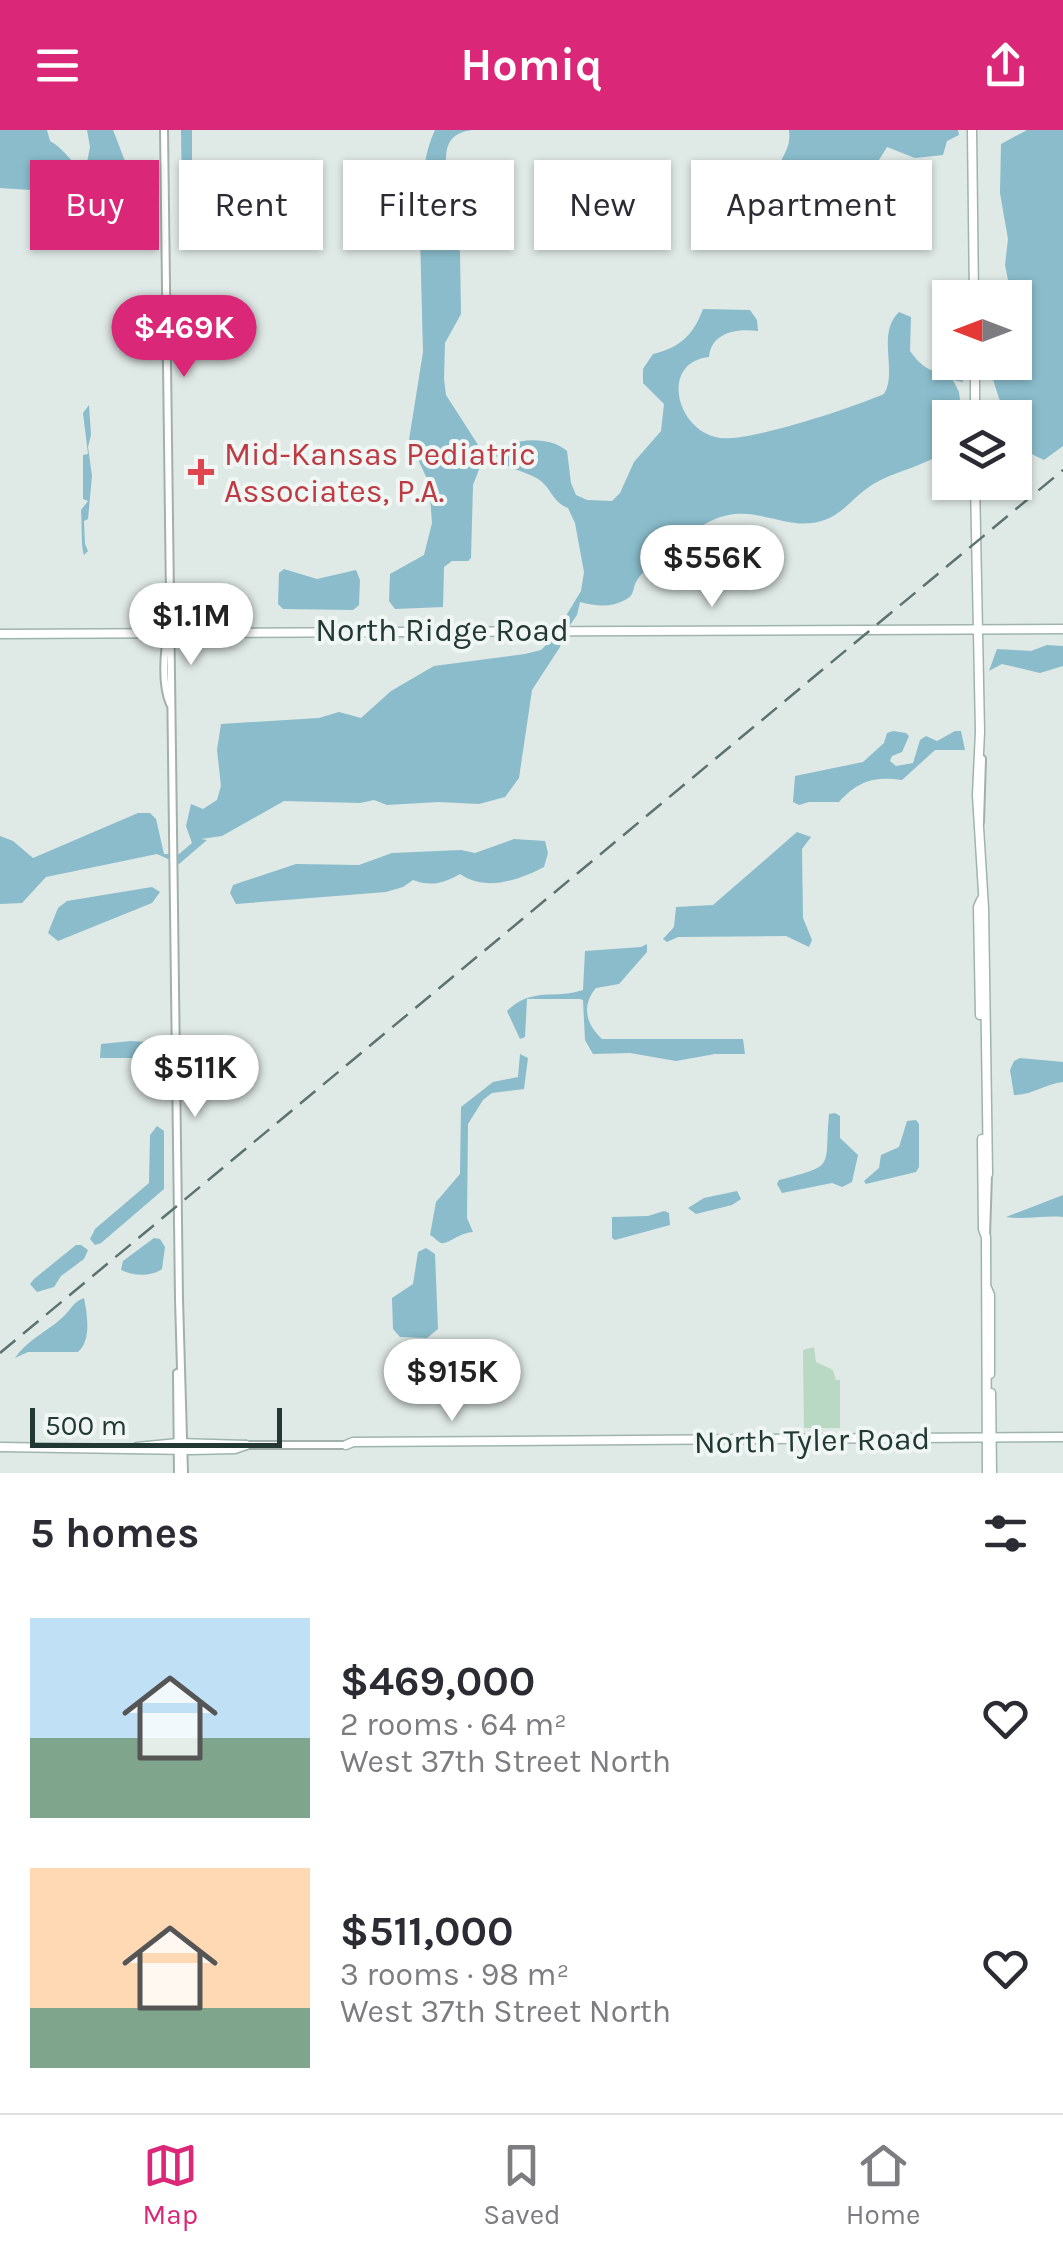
<!DOCTYPE html>
<html lang="en">
<head>
<meta charset="utf-8">
<style>
	:root { --surface:#fff; --page:#f7f7f7; --text:#2b2b33; --muted:#7c7c81; --line:#e1e1e2; --accent:#db2777 }
	body { margin:0; font-family:Karla,sans-serif; background:var(--page); color:var(--text); height:100vh; display:flex; flex-direction:column; font-size:38px; white-space:nowrap }
	* { box-sizing:border-box; margin:0 }
	p { font-size:32px; color:var(--muted) }
	.icon { flex:none; width:55px; height:55px; fill:none; stroke:currentColor; stroke-width:2; stroke-linecap:round; stroke-linejoin:round }
	.map { position:relative; height:1343px; overflow:hidden }
	.drawer { display:flex; flex-direction:column; background:var(--surface); flex:1 }
	.drawer>* { flex:none }
	.guide { position:absolute; left:30px; top:30px; width:1005px; height:90px; display:flex; gap:20px }
	.needle { width:65px; rotate:270deg }
	.buttons { position:absolute; left:932px; top:150px; display:grid; gap:20px }
	.buttons a { display:grid; place-items:center; width:100px; height:100px; border-radius:0px; background:var(--surface); box-shadow:0 2px 8px #0004; font-size:50px }
	.scale { position:absolute; left:30px; bottom:25px; width:252px; box-sizing:border-box; padding-left:10px; border:5px solid #213833; border-top:0; font-size:28px; line-height:35px; white-space:nowrap; color:#213833; -webkit-text-stroke:8px #eff6f3; paint-order:stroke }
	.price { position:absolute; translate:-50% -85px; padding:0 22px; border-radius:35px; background:#fff; color:#222; font-size:32px; line-height:65px; filter:drop-shadow(0 2px 5px #0008) }
	.price::after { content:''; position:absolute; left:50%; top:60px; width:30px; height:22px; margin-left:-15px; background:inherit; clip-path:polygon(0 0,100% 0,50% 100%) }
	.price.selected { background:var(--accent); color:#fff }
	ul { padding:0; list-style:none }
	li { display:flex; align-items:center; gap:30px; height:250px; padding:0 30px }
	li span { display:grid; place-items:center; flex:none; width:280px; height:200px; border-radius:0px; color:#555 }
	li>.icon { margin-inline-start:auto }
	span .icon { width:120px; height:120px; fill:#fffc; stroke-width:1 }
	li b { font-size:42px }
	h2 { display:flex; justify-content:space-between; align-items:center; height:120px; padding:0 30px; font-size:42px }
	.tag { padding:0 35px; border-radius:0px; background:var(--surface); box-shadow:0 2px 8px #0004; font-size:35px; line-height:90px }
	.tag.selected { background:var(--accent); color:#fff }
	header { display:flex; justify-content:space-between; align-items:center; height:130px; padding:0 30px; background:var(--accent); color:#fff; font-size:45px; font-weight:700 }
	.tab-bar { display:flex; justify-content:space-around; align-items:center; height:140px; border-top:2px solid var(--line); background:var(--surface); font-size:28px; color:var(--muted) }
	.tab-bar a { display:grid; justify-items:center; gap:5px }
	.tab-bar .selected { color:var(--accent) }
	.map>svg:first-child { display:block }
</style>
</head>
<body>
<header><svg class="icon" aria-label="menu" viewBox="0 0 24 24"><path d="M4 6h16M4 12h16M4 18h16"/></svg>Homiq<svg class="icon" aria-label="share" viewBox="0 0 24 24"><path d="M12 15V3M7 8l5-5 5 5M5 13v7h14v-7"/></svg></header>
<div class="map">
<svg width="1063" height="1343" viewBox="0 0 1063 1343">
	<rect width="100%" height="100%" fill="#dfe9e5"/>
	<path fill="#b9d9c4" d="M814,1217L816,1232L833,1240L836,1250H840V1298H804L803,1220Z"/>
	<g fill="#8abccb">
		<path d="M0,0H47L50,11C66,20 71,33 85,43L90,17L87,0H113L128,39L106,65L0,58Z"/>
		<path d="M181,0H192V59L203,68L192,76L184,75L182,68Z"/>
		<path d="M435,0H472C426,6 460,53 438,69L427,63C421,41 426,20 435,0Z"/>
		<path d="M789,0H958L959,5L947,11L943,25L915,28L887,17L879,30L864,32C857,47 868,61 854,75C830,100 778,80 778,44C778,28 792,21 789,0Z"/>
		<path d="M1027,0H1063V316L1044,330L1015,316V288L1005,287L989,237L960,234L963,252L953,250L959,262L962,287L950,288V317C928,336 900,339 875,353C852,366 841,390 812,393C779,397 751,373 713,390C694,398 646,433 636,452C632,460 635,465 625,470C610,478 596,476 580,472L577,485L562,507L560,517L532,560L519,648L505,667L479,674L439,672L387,675L374,670L360,673L284,671L222,706L201,709L207,710L179,734L157,724L46,747L22,773L0,774V706L13,711L33,728L138,683H150L156,689L164,724H179L192,713L186,696L191,674L203,679L217,670L221,656L217,620L221,594L319,588L339,582L361,588L391,561L434,536L525,524L541,520L552,509L581,461L584,442L575,393L568,378C552,372 551,357 538,349C522,339 504,340 494,323C511,308 549,305 567,321L571,353L576,365L587,370L612,371L620,363L634,332L661,301L664,274L643,253V239L653,224C680,218 694,204 703,179L750,180L757,190L758,201C738,198 711,202 709,227C660,232 675,301 720,308C750,312 851,278 884,264C898,241 876,204 899,182L911,187L910,221C922,238 939,251 956,233L1015,232V168L1006,167L1010,160L1005,135L1008,109L1000,63L1001,14Z"/>
		<path d="M317,38L316,46L235,48L237,42Z"/>
		<path d="M430,89L434,93L433,108L459,116L460,123L461,184L445,213L444,249L446,265L482,321L483,329L473,355L471,428L468,431H452L444,437L443,477L395,479L389,471L390,444L424,425L432,393L429,353L409,310L423,222L420,104Z"/>
		<path d="M89,275L91,305L88,317L92,346L88,389L84,391L85,414L88,421L84,425C81,416 82,392 81,380L88,371L83,369V325L88,324L83,283Z"/>
		<path d="M284,439L317,449L356,440L360,450L359,475L353,480L283,479L278,474L279,443Z"/>
		<path d="M1047,515L1063,516V536L1040,543L1002,534L989,541L997,519L1031,521Z"/>
		<path d="M893,601L906,603L909,606L902,622L892,626L890,631L896,636L913,633L920,610L926,606L937,611L955,601H961L965,620H935L902,650C874,646 858,651 839,672H809L799,675L793,672L795,646L863,632L884,613L887,603Z"/>
		<path d="M797,702L811,707L802,719L803,788L812,810L809,817L786,806L678,807L667,812L663,809L674,797L676,777L713,775Z"/>
		<path d="M514,709L545,711L548,723L544,737C519,750 486,762 460,744C445,753 430,757 413,750L403,757L386,762L236,774L230,763L233,755L296,734L359,735L392,723L461,720L475,723Z"/>
		<path d="M152,757L160,762L152,773L58,811L48,803L58,778L67,771Z"/>
		<path d="M647,814V822L619,854L596,858C581,876 586,894 602,909H743L745,924H715L676,931L630,923L593,924L585,910L583,870L580,869H527L525,907L520,909L507,881C533,856 553,870 583,860L585,821L641,817Z"/>
		<path d="M131,911L161,913L162,968H150L148,935L144,928H100L101,914Z"/>
		<path d="M520,924L528,928L524,959L492,963L483,970L468,994L467,1088L473,1102C461,1102 447,1115 441,1113C437,1111 434,1107 430,1105L436,1072L460,1044L461,977L493,952L518,947Z"/>
		<path d="M1020,928L1063,932V952C1045,954 1032,965 1014,965L1010,940L1014,931Z"/>
		<path d="M835,983L840,986V1008L858,1025L852,1052L842,1057L832,1053L782,1063L777,1054L779,1050C837,1035 824,1039 829,984Z"/>
		<path d="M916,990L919,994V1037L916,1042L866,1054L864,1051L879,1038L881,1025L899,1017L907,991Z"/>
		<path d="M157,996L164,1001V1059L101,1113L95,1115L90,1109L95,1099L149,1053L150,1005Z"/>
		<path d="M737,1061L741,1069L732,1075L696,1084L688,1078L704,1068Z"/>
		<path d="M1063,1065V1087C1044,1085 1025,1090 1006,1087Z"/>
		<path d="M664,1081L669,1083L670,1095L615,1110L612,1108V1087L648,1086Z"/>
		<path d="M154,1108L160,1109L165,1117L162,1139C151,1147 133,1146 121,1140L123,1131Z"/>
		<path d="M76,1115H81L88,1120L84,1129L61,1146L54,1157L37,1162L30,1154L34,1149Z"/>
		<path d="M426,1118L435,1124L438,1199L427,1208L400,1207L393,1199L392,1168L413,1154L418,1122Z"/>
		<path d="M84,1168C87,1184 92,1210 78,1222H28L15,1228C31,1206 50,1201 66,1184C73,1176 74,1172 84,1168Z"/>
	</g>
	<g fill="none" stroke-linecap="round" stroke-linejoin="round">
		<defs>
			<g id="tertiary">
				<path d="M164,0L179,1169L184,1343"/>
				<path d="M169,503C163,522 162,556 170,574"/>
				<path d="M980,692L982,629"/>
				<path d="M986,1106L988,1044"/>
				<path d="M246,1315H346"/>
				<path d="M178,1343L177,1243L180,1242"/>
			</g>
			<g id="secondary">
				<path d="M972,0L974,168"/>
				<path d="M975,232V288"/>
				<path d="M975,352L980,602L977,665L984,778L988,1044"/>
				<path d="M0,504L1063,499"/>
				<path d="M980,885L978,777L981,770"/>
				<path d="M982,1009L983,1099L986,1107L987,1343"/>
				<path d="M987,1158L990,1165V1244"/>
				<path d="M991,1263L992,1343"/>
				<path d="M346,1315L353,1312L1063,1307"/>
				<path d="M0,1317L191,1320L235,1319L246,1315"/>
				<path d="M137,1317L178,1313L246,1315"/>
			</g>
		</defs>
		<use href="#tertiary" stroke="#a2b0ac" stroke-width="10"/>
		<use href="#secondary" stroke="#9fb4ae" stroke-width="11"/>
		<use href="#tertiary" stroke="#fff" stroke-width="6"/>
		<use href="#secondary" stroke="#fff" stroke-width="8"/>
		<path stroke="#5b736f" stroke-width="2.5" stroke-dasharray="20 10" stroke-linecap="butt" d="M0,1223L1063,340"/>
	</g>
	<path fill="#e0444e" stroke="#eff6f3" stroke-width="4" d="M196 327h10v10h10v10h-10v10h-10v-10h-10v-10h10z"/>
	<g text-anchor="middle" stroke-width="8" stroke-linejoin="round" paint-order="stroke">
		<g font-size="32" fill="#be3a42" stroke="#eff6f3" text-anchor="start">
			<text x="224" y="335">Mid-Kansas Pediatric<tspan x="224" dy="37">Associates, P.A.</tspan></text>
		</g>
		<g font-size="32" fill="#213833" stroke="#eff6f3">
			<text x="442" y="511">North Ridge Road</text>
			<text transform="translate(812 1310) rotate(-1)" y="11">North Tyler Road</text>
		</g>
	</g>
</svg>
<div class="buttons">
<a><svg class="needle" viewBox="-14 -14 28 28"><path d="M0-13l5 13h-10z" fill="#e53935"/><path d="M0 13l5-13h-10z" fill="#7c7c81"/></svg></a>
<a><svg class="icon" aria-label="layers" viewBox="0 0 24 24"><path d="M12 4l9 5-9 5-9-5zM3 14l9 5 9-5"/></svg></a>
</div>
<div class="scale">500 m</div>
<b class="price selected" style="left:184px;top:250px">$469K</b>
<b class="price" style="left:712px;top:480px">$556K</b>
<b class="price" style="left:191px;top:538px">$1.1M</b>
<b class="price" style="left:195px;top:990px">$511K</b>
<b class="price" style="left:452px;top:1294px">$915K</b>
<div class="guide">
<a class="tag selected">Buy</a>
<a class="tag">Rent</a>
<a class="tag">Filters</a>
<a class="tag">New</a>
<a class="tag">Apartment</a>
</div>
</div>
<section class="drawer">
<h2>5 homes<svg class="icon" aria-label="filters" viewBox="0 0 24 24"><path d="M4 7h16M4 17h16"/><circle cx="9" cy="7" r="2"/><circle cx="15" cy="17" r="2"/></svg></h2>
<ul>
<li><span style="background:linear-gradient(#bfe0f5 60%,#7fa58c 0)"><svg class="icon" aria-label="home" viewBox="0 0 24 24"><path d="M3 11l9-7 9 7M6 9v11h12V9"/></svg></span><div><b>$469,000</b><p>2 rooms · 64 m²</p><p>West 37th Street North</p></div><svg class="icon" aria-label="heart" viewBox="0 0 24 24"><path d="M12 20l-8-8c-3-5 5-10 8-4 3-6 11-1 8 4z"/></svg></li>
<li><span style="background:linear-gradient(#ffd9b3 70%,#7fa58c 0)"><svg class="icon" aria-label="home" viewBox="0 0 24 24"><path d="M3 11l9-7 9 7M6 9v11h12V9"/></svg></span><div><b>$511,000</b><p>3 rooms · 98 m²</p><p>West 37th Street North</p></div><svg class="icon" aria-label="heart" viewBox="0 0 24 24"><path d="M12 20l-8-8c-3-5 5-10 8-4 3-6 11-1 8 4z"/></svg></li>
</ul>
</section>
<nav class="tab-bar">
<a class="selected"><svg class="icon" aria-label="map" viewBox="0 0 24 24"><path d="M3 6l6-2 6 2 6-2v14l-6 2-6-2-6 2zM9 4v14M15 6v14"/></svg>Map</a>
<a><svg class="icon" aria-label="saved" viewBox="0 0 24 24"><path d="M7 4h10v16l-5-4-5 4z"/></svg>Saved</a>
<a><svg class="icon" aria-label="home" viewBox="0 0 24 24"><path d="M3 11l9-7 9 7M6 9v11h12V9"/></svg>Home</a>
</nav>
</body>
</html>
